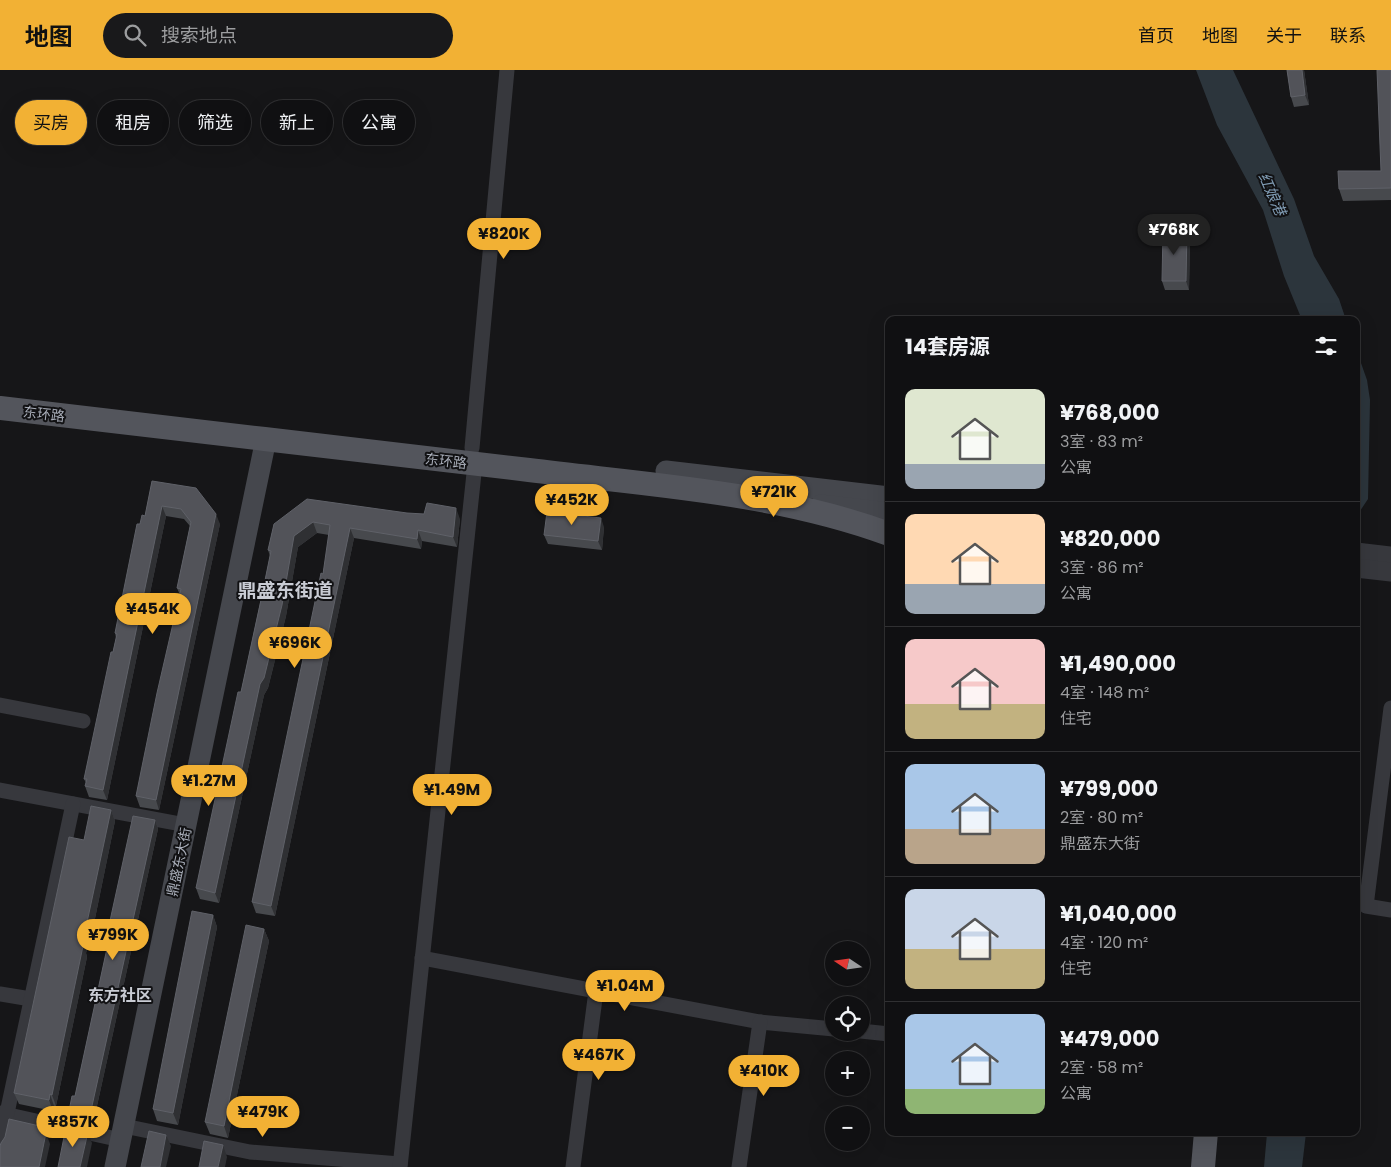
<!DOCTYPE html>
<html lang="zh">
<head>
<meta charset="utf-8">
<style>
	:root { --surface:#101012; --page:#19191b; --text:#f1f3f6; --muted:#9c9d9f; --line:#303032; --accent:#f2b134 }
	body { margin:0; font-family:Poppins,"Noto Sans SC",sans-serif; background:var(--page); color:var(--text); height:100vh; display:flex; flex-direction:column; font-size:19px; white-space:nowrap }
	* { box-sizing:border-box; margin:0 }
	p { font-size:16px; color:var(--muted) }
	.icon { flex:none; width:28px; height:28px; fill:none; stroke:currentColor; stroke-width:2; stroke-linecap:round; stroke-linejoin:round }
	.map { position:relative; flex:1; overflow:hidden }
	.panel { position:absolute; left:885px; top:246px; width:475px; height:820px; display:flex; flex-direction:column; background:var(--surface); border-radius:10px; box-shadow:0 5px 20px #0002,0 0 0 1px var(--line) }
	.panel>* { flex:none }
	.hud { position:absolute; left:15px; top:30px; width:475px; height:45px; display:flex; gap:10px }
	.needle { width:32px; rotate:283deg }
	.buttons { position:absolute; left:825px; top:871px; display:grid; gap:10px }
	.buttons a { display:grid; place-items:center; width:45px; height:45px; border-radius:50%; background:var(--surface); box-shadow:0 5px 20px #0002,0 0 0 1px var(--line); font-size:25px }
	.price { position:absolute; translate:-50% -42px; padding:0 11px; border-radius:18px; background:var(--accent); color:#111; font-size:16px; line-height:32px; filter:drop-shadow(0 1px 2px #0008) }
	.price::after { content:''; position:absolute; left:50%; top:30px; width:15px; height:11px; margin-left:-8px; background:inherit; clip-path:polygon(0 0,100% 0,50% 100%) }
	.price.current { background:#222; color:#fff }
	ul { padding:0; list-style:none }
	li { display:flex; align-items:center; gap:15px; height:125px; padding:0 20px }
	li+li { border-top:1px solid var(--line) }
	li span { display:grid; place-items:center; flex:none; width:140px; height:100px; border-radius:10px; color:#555 }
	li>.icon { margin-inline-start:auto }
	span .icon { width:60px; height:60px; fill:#fffc; stroke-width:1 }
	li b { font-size:21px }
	h2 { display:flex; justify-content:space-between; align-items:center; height:60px; padding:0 20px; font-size:21px }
	.chip { padding:0 18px; border-radius:22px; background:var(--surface); box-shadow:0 5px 20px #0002,0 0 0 1px var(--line); font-size:18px; line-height:45px }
	.chip.current { background:var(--accent); color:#111 }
	header { display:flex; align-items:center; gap:30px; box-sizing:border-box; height:70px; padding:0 25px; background:var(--accent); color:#111 }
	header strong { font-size:24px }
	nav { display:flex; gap:28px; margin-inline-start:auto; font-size:18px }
	.search { width:350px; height:45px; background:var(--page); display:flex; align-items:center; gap:12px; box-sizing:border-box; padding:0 18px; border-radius:28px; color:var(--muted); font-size:19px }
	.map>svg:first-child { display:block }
</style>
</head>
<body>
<header>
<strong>地图</strong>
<div class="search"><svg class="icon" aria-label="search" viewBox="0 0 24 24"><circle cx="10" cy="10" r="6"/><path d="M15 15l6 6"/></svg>搜索地点</div>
<nav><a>首页</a><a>地图</a><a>关于</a><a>联系</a></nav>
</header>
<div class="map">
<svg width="1391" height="1097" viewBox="0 0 1391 1097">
	<rect width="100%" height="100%" fill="#161618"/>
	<g fill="#2c353c">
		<path d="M1196,0H1233L1294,129L1314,186L1339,229L1346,250H1302L1284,206L1263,140L1217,55Z"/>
		<path d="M1356,279L1367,310L1370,330L1368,429L1360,441L1356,462Z"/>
		<path d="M1267,1063H1306L1302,1097H1264Z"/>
	</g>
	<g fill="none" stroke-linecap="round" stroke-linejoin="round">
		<g stroke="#37383d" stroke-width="15">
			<path d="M472,378L507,0"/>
			<path d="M0,635L83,651"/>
			<path d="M1391,638L1366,836L1391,840"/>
			<path d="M0,720L186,755"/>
			<path d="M422,888L760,952L834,959"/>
			<path d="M0,924L31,929"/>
			<path d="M861,961L889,964"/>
			<path d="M0,1043L121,1070"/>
			<path d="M124,1056L250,1082L400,1094"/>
			<path d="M0,1076L73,734"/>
			<path d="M400,1097L475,394"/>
			<path d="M573,1097L596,921"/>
			<path d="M739,1097L760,952"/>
		</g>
		<g stroke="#37383d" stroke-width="19">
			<path d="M1356,482L1391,486"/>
			<path d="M1356,498L1391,502"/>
		</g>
		<g stroke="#45474d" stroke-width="21">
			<path d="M666,401L889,427"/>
			<path d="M821,435L889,443"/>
			<path d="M115,1097L266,369"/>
		</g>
		<g stroke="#53555c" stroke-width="24">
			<path d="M0,338C176,359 353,379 529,400C649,415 775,422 889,464"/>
			<path d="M1203,1097L1206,1062"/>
		</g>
	</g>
	<g fill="#47494d">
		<path d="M1287,0H1304L1309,35L1294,37L1291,27Z"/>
		<path d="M1391,0V130L1343,131L1339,119L1381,101Z"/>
		<path d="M1190,169L1189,220H1165L1162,211Z"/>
		<path d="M152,411L220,454L159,740L140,737L136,726L180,525L177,518L190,456L184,449L166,446L107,730L89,727L85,716L86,713L84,709L116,568L115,563L140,454L145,446Z"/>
		<path d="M407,443L460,449L457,477L422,471L421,479L354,468L275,846L256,843L252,832L323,504L329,465L317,463L298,477L286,546L268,618L264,625L219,833L200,829L196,818L241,622L270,486L268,480L274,454Z"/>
		<path d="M604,457L602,480L548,474L544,465Z"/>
		<path d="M111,740L115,751L91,868L86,883L87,887L56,1036H54L53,1041L19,1034L14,1023Z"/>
		<path d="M155,750L158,759L93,1054L72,1050L69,1041L75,1026L108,874L106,869Z"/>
		<path d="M213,845L217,857L178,1055L157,1051L153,1039Z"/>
		<path d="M264,859L269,871L228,1068L210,1064L205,1052Z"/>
	</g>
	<g fill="#2f3033">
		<path d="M1302,0H1304L1309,35L1305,25Z"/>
		<path d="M1187,160L1190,169L1189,220L1186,211Z"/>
		<path d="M162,436L166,446L107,730L103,720Z"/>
		<path d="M456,438L460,449L457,477L453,467Z"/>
		<path d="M216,444L220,454L159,740L156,730Z"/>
		<path d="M601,448L604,457L602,480L598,471Z"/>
		<path d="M313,452L317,463L298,477L286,546L268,618L264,625L219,833L215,823L260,614L294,466Z"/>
		<path d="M350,458L354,468L275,846L271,836Z"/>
		<path d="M418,460L422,471L421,479L417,469Z"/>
		<path d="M111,740L115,751L91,868L86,883L87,887L56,1036L52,1025L80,875Z"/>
		<path d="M155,750L158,759L93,1054L90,1045Z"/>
		<path d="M213,845L217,857L178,1055L173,1043Z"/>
		<path d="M264,859L269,871L228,1068L224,1056Z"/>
		<path d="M50,1024L54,1036L53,1041L49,1030Z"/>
		<path d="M44,1057L50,1074L45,1097H39Z"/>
		<path d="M88,1062L92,1073L87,1097H80Z"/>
		<path d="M166,1065L171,1076L166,1097H160Z"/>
		<path d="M223,1075L227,1087L225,1097H218Z"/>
	</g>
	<g fill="#525359" stroke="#5f6168">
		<path d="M1287,0H1302L1305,25L1291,27Z"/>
		<path d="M1377,0H1391V118L1339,119L1338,101H1381Z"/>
		<path d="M1163,160H1187L1186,211H1162Z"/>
		<path d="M152,411L196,418L216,444L156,730L136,726L157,623L181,519L177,518L191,452L181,439L162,436L103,720L85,716L87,709H84L111,582H113L117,564L115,563L137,454H140L142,445L145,446Z"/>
		<path d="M307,429L407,443L424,444L427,433L456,438L453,467L418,460L417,469L350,458L271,836L252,832L321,503L323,504L330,455L313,452L294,466L282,535L264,608L260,614L215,823L196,818L238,622H241L261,530L271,481L268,480L274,454Z"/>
		<path d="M547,442L601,448L598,471L544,465Z"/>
		<path d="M91,736L111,740L86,857L80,875L83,876L52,1025L50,1024L49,1030L14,1023L69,767L84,770Z"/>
		<path d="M133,746L155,750L90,1045L69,1041L72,1026H75L109,869H106Z"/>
		<path d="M192,841L213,845L173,1043L153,1039Z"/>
		<path d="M246,855L264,859L224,1056L205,1052Z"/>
		<path d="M9,1049L44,1057L43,1063H46L39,1097H0V1076L1,1073L5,1067Z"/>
		<path d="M66,1057L88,1062L80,1097H58Z"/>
		<path d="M149,1061L166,1065L160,1097H141Z"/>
		<path d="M204,1071L223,1075L218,1097H199Z"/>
	</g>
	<g text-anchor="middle" stroke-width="4" stroke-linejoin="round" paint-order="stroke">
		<g font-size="14" fill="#a8adb8" stroke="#111113">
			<text transform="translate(44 344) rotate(7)" y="5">东环路</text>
			<text transform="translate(446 391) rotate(7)" y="5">东环路</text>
			<text transform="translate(179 792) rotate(-78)" y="5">鼎盛东大街</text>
		</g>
		<g font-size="15" font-style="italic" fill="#7f9bb3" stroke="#111113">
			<text transform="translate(1272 124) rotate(66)" y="5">红娘港</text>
		</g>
		<g font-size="16" font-weight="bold" fill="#c9ccd4" stroke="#111113">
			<text x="120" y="931">东方社区</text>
		</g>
		<g font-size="19" font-weight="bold" fill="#c9ccd4" stroke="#111113">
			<text x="285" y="527">鼎盛东街道</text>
		</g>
	</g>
</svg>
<div class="buttons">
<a><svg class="needle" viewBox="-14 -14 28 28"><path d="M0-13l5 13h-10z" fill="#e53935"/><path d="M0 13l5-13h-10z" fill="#9c9d9f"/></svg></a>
<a><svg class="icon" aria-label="locate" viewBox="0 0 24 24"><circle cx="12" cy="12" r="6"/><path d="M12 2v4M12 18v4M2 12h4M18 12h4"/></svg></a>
<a>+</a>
<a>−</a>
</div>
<b class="price current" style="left:1174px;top:186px">¥768K</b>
<b class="price" style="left:504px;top:190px">¥820K</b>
<b class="price" style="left:774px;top:448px">¥721K</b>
<b class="price" style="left:572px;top:456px">¥452K</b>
<b class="price" style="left:153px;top:565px">¥454K</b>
<b class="price" style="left:295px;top:599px">¥696K</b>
<b class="price" style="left:209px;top:737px">¥1.27M</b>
<b class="price" style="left:452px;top:746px">¥1.49M</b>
<b class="price" style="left:113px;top:891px">¥799K</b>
<b class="price" style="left:625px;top:942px">¥1.04M</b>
<b class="price" style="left:599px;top:1011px">¥467K</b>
<b class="price" style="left:764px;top:1027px">¥410K</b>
<b class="price" style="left:263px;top:1068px">¥479K</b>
<b class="price" style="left:73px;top:1078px">¥857K</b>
<div class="hud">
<a class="chip current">买房</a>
<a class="chip">租房</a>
<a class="chip">筛选</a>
<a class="chip">新上</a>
<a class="chip">公寓</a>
</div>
<section class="panel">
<h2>14套房源<svg class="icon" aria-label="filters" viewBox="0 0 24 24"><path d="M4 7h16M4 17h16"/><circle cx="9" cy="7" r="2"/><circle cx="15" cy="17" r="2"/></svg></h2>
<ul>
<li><span style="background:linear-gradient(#dfe7d0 75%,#9aa5b1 0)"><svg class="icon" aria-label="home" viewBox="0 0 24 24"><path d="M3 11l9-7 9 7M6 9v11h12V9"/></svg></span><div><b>¥768,000</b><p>3室 · 83 m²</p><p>公寓</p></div></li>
<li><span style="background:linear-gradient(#ffd9b3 70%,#9aa5b1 0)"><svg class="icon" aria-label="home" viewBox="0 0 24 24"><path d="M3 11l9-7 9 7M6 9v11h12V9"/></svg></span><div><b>¥820,000</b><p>3室 · 86 m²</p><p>公寓</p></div></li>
<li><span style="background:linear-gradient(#f6c9c9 65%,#c2b280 0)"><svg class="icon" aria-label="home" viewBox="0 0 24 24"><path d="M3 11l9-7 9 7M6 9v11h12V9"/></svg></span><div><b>¥1,490,000</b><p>4室 · 148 m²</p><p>住宅</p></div></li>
<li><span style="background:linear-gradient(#a9c7e8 65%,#b9a48a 0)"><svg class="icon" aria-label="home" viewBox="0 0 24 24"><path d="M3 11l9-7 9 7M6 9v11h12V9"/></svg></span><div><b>¥799,000</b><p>2室 · 80 m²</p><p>鼎盛东大街</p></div></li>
<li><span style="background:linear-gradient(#c9d6e8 60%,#c2b280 0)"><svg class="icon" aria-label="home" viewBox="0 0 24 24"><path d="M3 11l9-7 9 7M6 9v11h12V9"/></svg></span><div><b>¥1,040,000</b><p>4室 · 120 m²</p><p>住宅</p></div></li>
<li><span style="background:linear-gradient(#a9c7e8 75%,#8fb573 0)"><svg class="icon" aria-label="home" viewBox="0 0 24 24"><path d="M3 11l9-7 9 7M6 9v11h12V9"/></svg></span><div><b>¥479,000</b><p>2室 · 58 m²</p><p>公寓</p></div></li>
</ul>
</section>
</div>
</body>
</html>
